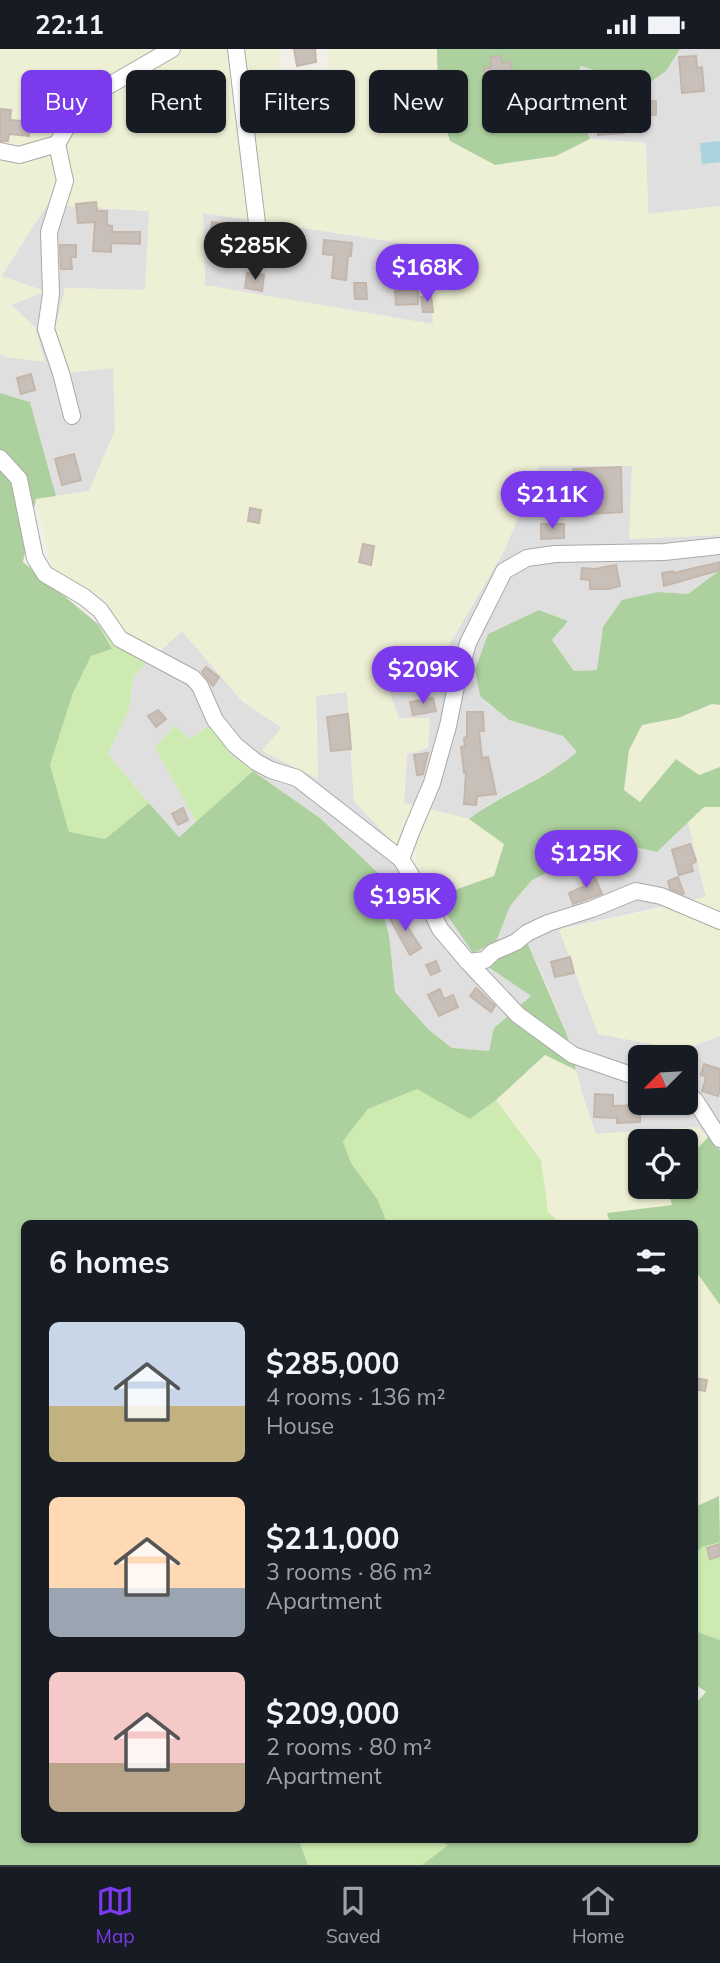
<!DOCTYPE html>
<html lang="en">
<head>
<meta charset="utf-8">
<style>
	:root { --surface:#171b24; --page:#20242c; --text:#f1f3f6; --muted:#9ea1a6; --line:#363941; --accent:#7c3aed }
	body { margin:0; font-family:Mulish,sans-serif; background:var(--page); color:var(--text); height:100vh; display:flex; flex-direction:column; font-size:26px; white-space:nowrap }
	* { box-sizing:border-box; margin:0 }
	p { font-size:23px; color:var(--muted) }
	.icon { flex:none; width:38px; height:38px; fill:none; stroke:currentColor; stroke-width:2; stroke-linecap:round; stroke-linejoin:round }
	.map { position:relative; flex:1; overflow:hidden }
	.details { position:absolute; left:21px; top:1171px; width:677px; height:623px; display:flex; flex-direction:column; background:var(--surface); border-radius:10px; box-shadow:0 2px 5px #0004 }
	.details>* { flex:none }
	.banner { position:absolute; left:21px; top:21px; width:679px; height:63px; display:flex; gap:14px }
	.needle { width:46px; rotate:246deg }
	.fabs { position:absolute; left:628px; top:996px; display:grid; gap:14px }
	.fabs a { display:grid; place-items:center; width:70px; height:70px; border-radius:10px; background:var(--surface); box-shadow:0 2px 5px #0004; font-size:35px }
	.price { position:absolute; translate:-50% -60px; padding:0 16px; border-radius:24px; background:var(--accent); color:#fff; font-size:23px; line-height:46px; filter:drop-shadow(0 2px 4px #0008) }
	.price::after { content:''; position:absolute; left:50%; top:42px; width:21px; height:16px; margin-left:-10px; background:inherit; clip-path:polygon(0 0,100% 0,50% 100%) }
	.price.current { background:#222; color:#fff }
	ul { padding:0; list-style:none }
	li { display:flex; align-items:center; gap:21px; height:175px; padding:0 28px }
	li span { display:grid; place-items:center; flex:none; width:196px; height:140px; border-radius:10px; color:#555 }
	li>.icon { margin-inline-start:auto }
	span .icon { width:84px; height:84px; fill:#fffc; stroke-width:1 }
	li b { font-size:30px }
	h2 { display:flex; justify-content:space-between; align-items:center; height:84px; padding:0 28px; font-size:30px }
	.pill { padding:0 24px; border-radius:10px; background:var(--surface); box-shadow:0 2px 5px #0004; font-size:24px; line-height:63px }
	.pill.current { background:var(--accent); color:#fff }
	.status { display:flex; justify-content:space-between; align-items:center; height:49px; padding:0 35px; background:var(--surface); direction:ltr }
	.status svg { height:19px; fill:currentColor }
	.tabs { display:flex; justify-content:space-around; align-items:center; height:98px; border-top:2px solid var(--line); background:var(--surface); font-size:19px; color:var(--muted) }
	.tabs a { display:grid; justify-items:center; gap:4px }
	.tabs .current { color:var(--accent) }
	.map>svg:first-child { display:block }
</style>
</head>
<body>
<div class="status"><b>22:11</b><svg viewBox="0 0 49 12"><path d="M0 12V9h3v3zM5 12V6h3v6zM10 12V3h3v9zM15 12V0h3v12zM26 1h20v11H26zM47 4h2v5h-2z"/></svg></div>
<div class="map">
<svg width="720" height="1816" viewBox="0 0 720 1816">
	<rect width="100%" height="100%" fill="#f2efe9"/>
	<g fill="#e0dfdf" fill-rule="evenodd">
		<path d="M680,0H720V157L648,165L646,94L590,90L570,36L581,17L645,37L666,22Z"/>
		<path d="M47,156L150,162L145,241L66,239L114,319L115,382L89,442L56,447L30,353L0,344V304L5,308L11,256L44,243L1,228Z"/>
		<path d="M203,164L429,198L433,276L205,237Z"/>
		<path d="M540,417H632L630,490L720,486V521L688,545L658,543L603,578L598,621L574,622L552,591L568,572L539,561L488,585L509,671L563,687L577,703L563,715L488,756L469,770L404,754L407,704L429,669H399L388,640L446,601L504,502Z"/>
		<path d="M182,582L243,653L282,679L263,701L318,729L316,646L347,643L354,752L415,816L473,904L496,893L510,857L532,831L611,793L657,803L688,773L706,848L560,880L682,1001L720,987V1101L698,1078L596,1085L583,1048L567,986L548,939L527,893L488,917L531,947L494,979L489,1003L452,999L429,981L395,943L389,886L384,868L387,831L320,769L231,706L209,676L190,690L155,698L196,773L178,788L108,705L129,660L134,626ZM640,1008H686V1054H640Z"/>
	</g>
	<g fill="#eef0d5">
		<path d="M0,0H226L249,171L203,164L205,236L433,275L429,198L267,173L243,30L240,0H279L281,29L330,27L328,0H437V20L442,65L450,93L495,116L556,107L590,90L646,94L648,165L720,157V486L629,490L632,417H540L504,502L446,601L388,640L399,669H430L428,699L407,705L404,754L416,757L399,800L354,752L347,643L316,647L318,730L262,702L282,678L243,653L182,582L160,602L128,585L93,549L51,517L36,450L89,442L115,382L113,319L68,324L55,279L65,239L145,241L149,162L47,156L1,227L45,242L11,256L35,278L45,313L5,308L0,304Z"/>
		<path d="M712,655L720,656V718L640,753L624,741L629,701L642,676L678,669Z"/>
		<path d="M704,758H720V863L691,852L706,848L688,773Z"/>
		<path d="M430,760L469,770L504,795L493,827L435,848L415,816L416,786Z"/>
		<path d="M664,858L720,880V987L682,1001L598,985L559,881Z"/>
		<path d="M546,1006L576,1021L583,1048L596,1085L698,1078L708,1088L686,1112V1092H640V1138H668L672,1156L608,1164L610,1174H561L548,1164L541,1111L496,1051Z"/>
		<path d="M695,1221L720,1256V1448L695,1458Z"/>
	</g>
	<g fill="#cdebb0">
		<path d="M98,575L149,612L134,626L129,660L108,705L149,754L105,790L69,784L50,716L73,644L91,607L112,600Z"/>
		<path d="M209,676L231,706L253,722L196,773L155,698L175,677L190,690Z"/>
		<path d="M417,1039L470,1070L496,1051L541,1111L548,1163L561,1174H387L378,1151L351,1114L343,1092L368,1060Z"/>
		<path d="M720,1493V1591L695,1582V1504L702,1498Z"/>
		<path d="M303,1790H433L449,1795L422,1816H308L300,1794Z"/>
	</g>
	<g fill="#add19e">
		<path d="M437,0H680L666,22L645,37L581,17L571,36L590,90L556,107L495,116L450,92C441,62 437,32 437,0Z"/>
		<path d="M0,344L30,353L56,447L36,450L23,513L98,575L112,600L91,607L73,644L50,716L69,783L105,790L149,754L179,788L253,722L320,769L387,832L384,868L389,886L395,943L429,981L452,999L489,1002L494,979L531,947L487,917L527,893L567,986L576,1021L545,1006L496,1051L470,1070L417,1040L368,1060L343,1092L351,1114L378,1151L387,1174H24V1790H303L300,1794L308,1816H0Z"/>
		<path d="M720,521V656L712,655L678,669L642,676L629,701L624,741L640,753L676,710L699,726L720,718V758H704L657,803L611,793L532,831L510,857L496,893L473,904L435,848L494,827L504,795L469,770C503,744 545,731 577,703L563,687L509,671L480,647L475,621L488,585L539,561L568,572L552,591L574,622L597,621L603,578L622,551L658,543L688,545Z"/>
		<path d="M708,1088L720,1101V1256L695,1221V1174H610L607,1164L672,1156L668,1138H686V1112Z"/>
		<path d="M719,1447L720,1493L702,1498L695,1504V1458Z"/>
		<path d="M695,1582L720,1591V1816H422L448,1796L433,1790H695V1655L706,1643L695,1635Z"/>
	</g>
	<path fill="#aad3df" d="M720,92V113L702,115L700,94Z"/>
	<g fill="#c7bfb8" stroke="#c4b6ab" stroke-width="2">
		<path d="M294,0H315L316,13L297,17Z"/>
		<path d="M501,7L502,14L511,13L513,36L493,38L492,32L485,33L484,19L491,18L490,8Z"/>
		<path d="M696,7L697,19L702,18L704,42L682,44L679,8Z"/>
		<path d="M586,42H598L599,62L587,63Z"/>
		<path d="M644,52H656V66H645Z"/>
		<path d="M518,59L520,73L492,76L490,63Z"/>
		<path d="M0,60L11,61L10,71L30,73L29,87L9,85L8,92H0Z"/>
		<path d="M623,72L624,84L598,86L597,74Z"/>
		<path d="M96,153L97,162H107V176L112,177V183H140V195L111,194V203L93,202L95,173L78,174L76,155Z"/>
		<path d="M212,173L226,175V178L248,181L247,193L210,188Z"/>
		<path d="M266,181L303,186L302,198L264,193Z"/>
		<path d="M324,191L352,194L351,207H348L346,231L332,229L334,206L323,205Z"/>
		<path d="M60,196H76V208H71L72,220H61Z"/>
		<path d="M247,224L264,226L262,242L245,239Z"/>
		<path d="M354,234H366L367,250H355Z"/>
		<path d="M418,241V255L396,256L395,242Z"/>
		<path d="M431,247L433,263H423L421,248Z"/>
		<path d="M31,325L35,341L21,345L17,329Z"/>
		<path d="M74,405L81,431L62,436L55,410Z"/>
		<path d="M621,418L622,463L576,466L575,449H545V434L574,435L573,420Z"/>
		<path d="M250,459L261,461L259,474L248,472Z"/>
		<path d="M541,475H564V489L541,490Z"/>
		<path d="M363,495L374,497L371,516L359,513Z"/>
		<path d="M720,513V521L664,537L662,524L673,522L674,524Z"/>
		<path d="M616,516L620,537L609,540H590V531L581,530L582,519L595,520Z"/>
		<path d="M206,618L219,628L213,637L202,623Z"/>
		<path d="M433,649L436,662L413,666L410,653Z"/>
		<path d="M158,661L166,670L156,678L148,667Z"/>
		<path d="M467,663H483L484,682H479L482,709L488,708L496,745L477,747L476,756L464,755L466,724H464L461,698L465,697L464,689L467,688Z"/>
		<path d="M348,665L351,700L331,702L327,668Z"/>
		<path d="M428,704L423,725L417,726L414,706Z"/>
		<path d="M183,759L188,771L178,776L172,765Z"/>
		<path d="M690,795L696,812L691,816L693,822L679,826L672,801Z"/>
		<path d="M593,824L602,845L573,855L569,844L585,837L581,829Z"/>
		<path d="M678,828L684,845H683L670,840L668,832Z"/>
		<path d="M405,862L410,871L405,874L421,899L410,906L390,870Z"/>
		<path d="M570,908L574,924L555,928L551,913Z"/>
		<path d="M436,912L440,922L431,926L426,916Z"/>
		<path d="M476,939L495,957L491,963L470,947Z"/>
		<path d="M440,940L444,950L453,946L458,958L439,967L428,946Z"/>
		<path d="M704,1015L720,1020V1040L718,1047L702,1042L706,1028L701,1026Z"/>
		<path d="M595,1045L613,1046V1057L640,1056V1073L617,1074V1069L594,1068Z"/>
		<path d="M695,1329L707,1331L705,1342L695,1340Z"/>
		<path d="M720,1495V1507L710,1510L707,1499Z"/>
	</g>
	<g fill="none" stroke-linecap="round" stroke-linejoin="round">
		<defs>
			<g id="minor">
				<path d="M236,0L257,174"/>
				<path d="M57,95L65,132L49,183L51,245L46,280L61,324L72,367"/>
				<path d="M0,102L19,106L57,95L68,76L96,44L172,0"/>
				<path d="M0,409L19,430L35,509L45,525L84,548L100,561L120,590L193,629L200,637L215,671L235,696L256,713L271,721L297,729L401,810L425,849L440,880L468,913L485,911L493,903L516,893L527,884L548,874L592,860L636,842L661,847L720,872"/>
				<path d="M401,810L412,781L432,734L448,677L457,632L468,594L504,522L527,509L555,505L664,503L720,497"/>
				<path d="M468,913L518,966L573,1006L640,1029"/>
				<path d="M686,1047L695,1051L720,1090"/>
			</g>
		</defs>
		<use href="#minor" stroke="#a9a9a9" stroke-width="18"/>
		<use href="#minor" stroke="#fff" stroke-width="16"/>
	</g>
</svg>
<div class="fabs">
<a><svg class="needle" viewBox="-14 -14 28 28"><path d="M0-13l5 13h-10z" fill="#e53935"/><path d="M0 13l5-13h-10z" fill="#9ea1a6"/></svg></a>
<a><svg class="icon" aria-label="locate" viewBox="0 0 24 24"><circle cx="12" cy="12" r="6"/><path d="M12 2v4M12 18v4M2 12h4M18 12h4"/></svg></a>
</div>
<b class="price current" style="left:255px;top:233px">$285K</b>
<b class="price" style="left:427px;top:255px">$168K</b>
<b class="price" style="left:552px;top:482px">$211K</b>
<b class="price" style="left:423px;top:657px">$209K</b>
<b class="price" style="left:586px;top:841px">$125K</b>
<b class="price" style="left:405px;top:884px">$195K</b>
<div class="banner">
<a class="pill current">Buy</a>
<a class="pill">Rent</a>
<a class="pill">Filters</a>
<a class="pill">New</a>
<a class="pill">Apartment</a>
</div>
<section class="details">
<h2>6 homes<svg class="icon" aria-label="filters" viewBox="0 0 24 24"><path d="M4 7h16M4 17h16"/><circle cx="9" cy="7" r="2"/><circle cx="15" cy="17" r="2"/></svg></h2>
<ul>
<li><span style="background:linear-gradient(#c9d6e8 60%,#c2b280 0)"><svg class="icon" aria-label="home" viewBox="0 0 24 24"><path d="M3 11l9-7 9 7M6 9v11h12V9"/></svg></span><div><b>$285,000</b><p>4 rooms · 136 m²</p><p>House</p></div></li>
<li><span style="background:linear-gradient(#ffd9b3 65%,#9aa5b1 0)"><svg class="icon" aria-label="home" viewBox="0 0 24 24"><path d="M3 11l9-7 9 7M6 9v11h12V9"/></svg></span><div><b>$211,000</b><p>3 rooms · 86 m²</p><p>Apartment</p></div></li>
<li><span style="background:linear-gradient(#f6c9c9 65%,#b9a48a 0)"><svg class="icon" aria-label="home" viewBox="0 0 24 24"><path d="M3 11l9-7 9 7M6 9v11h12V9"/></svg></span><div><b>$209,000</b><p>2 rooms · 80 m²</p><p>Apartment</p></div></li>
</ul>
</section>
</div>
<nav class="tabs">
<a class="current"><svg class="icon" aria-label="map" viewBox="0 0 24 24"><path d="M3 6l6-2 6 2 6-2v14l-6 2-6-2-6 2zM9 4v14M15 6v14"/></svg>Map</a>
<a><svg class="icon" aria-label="saved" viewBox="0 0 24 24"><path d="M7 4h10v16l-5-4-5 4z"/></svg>Saved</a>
<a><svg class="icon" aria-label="home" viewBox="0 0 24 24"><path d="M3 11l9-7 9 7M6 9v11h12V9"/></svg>Home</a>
</nav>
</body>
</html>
